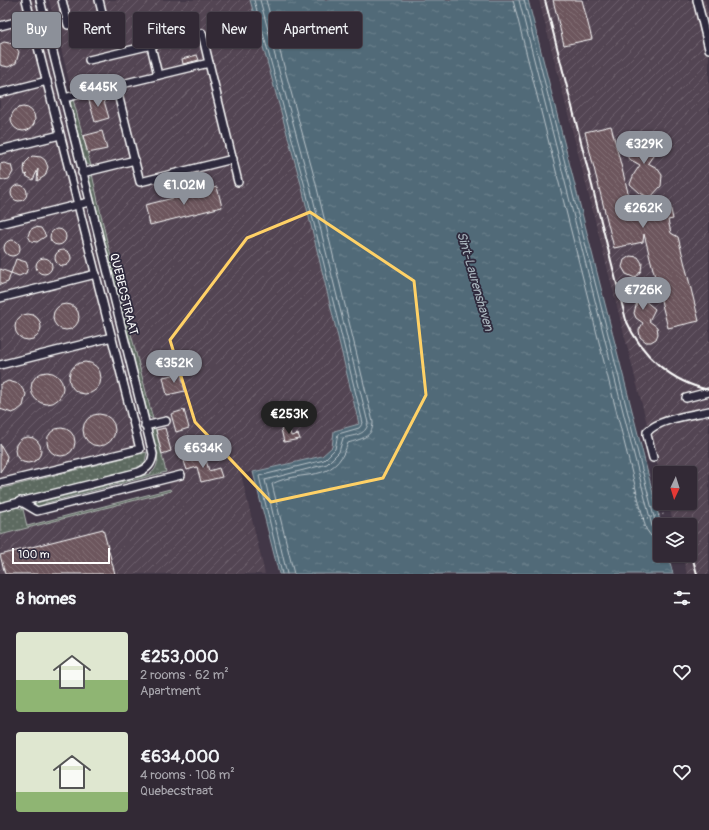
<!DOCTYPE html>
<html lang="en">
<head>
<meta charset="utf-8">
<style>
	:root { --surface:#322935; --page:#3a313d; --text:#f1f3f6; --muted:#a8a6ad; --line:#4d4550; --accent:#8c9099 }
	body { margin:0; font-family:Pangolin,sans-serif; background:var(--page); color:var(--text); height:100vh; display:flex; flex-direction:column; font-size:15px; white-space:nowrap }
	* { box-sizing:border-box; margin:0 }
	p { font-size:13px; color:var(--muted) }
	.icon { flex:none; width:22px; height:22px; fill:none; stroke:currentColor; stroke-width:2; stroke-linecap:round; stroke-linejoin:round }
	.map { position:relative; height:574px; overflow:hidden }
	.sheet { display:flex; flex-direction:column; background:var(--surface); flex:1 }
	.sheet>* { flex:none }
	.guide { position:absolute; left:12px; top:12px; width:400px; height:36px; display:flex; gap:8px }
	.needle { width:26px; rotate:184deg }
	.buttons { position:absolute; left:653px; top:466px; display:grid; gap:8px }
	.buttons a { display:grid; place-items:center; width:44px; height:44px; border-radius:4px; background:var(--surface); box-shadow:0 1px 3px #0004,0 0 0 1px var(--line); font-size:20px }
	.scale { position:absolute; left:12px; bottom:10px; width:98px; box-sizing:border-box; padding-left:4px; border:2px solid #fff; border-top:0; font-size:11px; line-height:14px; white-space:nowrap; color:#fff; -webkit-text-stroke:3px #2f2a3d; paint-order:stroke }
	.price { position:absolute; translate:-50% -34px; padding:0 9px; border-radius:14px; background:var(--accent); color:#fff; font-size:13px; line-height:26px; filter:drop-shadow(0 1px 2px #0008) }
	.price::after { content:''; position:absolute; left:50%; top:24px; width:12px; height:9px; margin-left:-6px; background:inherit; clip-path:polygon(0 0,100% 0,50% 100%) }
	.price.active { background:#222; color:#fff }
	ul { padding:0; list-style:none }
	li { display:flex; align-items:center; gap:12px; height:100px; padding:0 16px }
	li span { display:grid; place-items:center; flex:none; width:112px; height:80px; border-radius:4px; color:#555 }
	li>.icon { margin-inline-start:auto }
	span .icon { width:48px; height:48px; fill:#fffc; stroke-width:1 }
	li b { font-size:17px }
	h2 { display:flex; justify-content:space-between; align-items:center; height:48px; padding:0 16px; font-size:17px }
	.pill { padding:0 14px; border-radius:4px; background:var(--surface); box-shadow:0 1px 3px #0004,0 0 0 1px var(--line); font-size:14px; line-height:36px }
	.pill.active { background:var(--accent); color:#fff }
	.map>svg:first-child { display:block }
</style>
</head>
<body>
<div class="map">
<svg width="709" height="574" viewBox="0 0 709 574">
	<defs>
		<pattern id="industrial-furrows" width="10" height="10" patternUnits="userSpaceOnUse"><rect width="10" height="10" fill="#534452"/><path d="M-1 1l2-2M0 10L10 0M9 11l2-2" fill="none" stroke="#6d606c"/></pattern>
		<pattern id="grass-dots" width="8" height="8" patternUnits="userSpaceOnUse"><rect width="8" height="8" fill="#5d6a60"/><path d="M2 2h.1M6 6h.1" fill="none" stroke="#758078" stroke-width="1.8" stroke-linecap="round"/></pattern>
		<pattern id="water-ripples" width="26" height="14" patternUnits="userSpaceOnUse"><rect width="26" height="14" fill="#516a78"/><path d="M2 4q2-2 4 0t4 0M15 11q2-2 4 0t4 0" fill="none" stroke="#6b808c"/></pattern>
		<pattern id="building-back-hatch" width="6" height="6" patternUnits="userSpaceOnUse"><rect width="6" height="6" fill="#6d565d"/><path d="M-1 5l2 2M0 0l6 6M5-1l2 2" fill="none" stroke="#836f75"/></pattern>
	</defs>
	<rect width="100%" height="100%" fill="#423747"/>
	<filter id="ink" filterUnits="userSpaceOnUse"><feTurbulence type="fractalNoise" baseFrequency=".025" numOctaves="2"/><feDisplacementMap in="SourceGraphic" scale="8" xChannelSelector="R" yChannelSelector="G"/><feConvolveMatrix kernelMatrix="1 2 1 2 8 2 1 2 1" color-interpolation-filters="sRGB"/></filter>
	<g filter="url(#ink)">
		<g fill="url(#industrial-furrows)">
			<path d="M0,0H34L146,453L0,489Z"/>
			<path d="M49,0H250L301,184L359,424L334,431L332,447L322,456L241,474L265,574H0V535L171,491L106,237L92,174Z"/>
			<path d="M539,0H705L709,15V574H687L682,555H690V525H674L668,503H690V473H660V475Z"/>
		</g>
		<g fill="url(#grass-dots)" stroke="#aeb4b0">
			<path d="M73,99L91,166L85,163L70,103Z"/>
			<path d="M92,174L106,237L153,419L148,416L89,180Z"/>
			<path d="M155,427L166,472L46,503L40,507L32,504L150,474C164,464 155,446 151,432Z"/>
			<path d="M147,452L145,462L136,469L0,503V489Z"/>
			<path d="M170,489L171,491L0,535V511L16,507L23,509L27,526Z"/>
		</g>
		<path fill="url(#water-ripples)" stroke="#97a6ae" d="M250,0H528L661,525L660,555H668L673,574H279L253,472L322,456L332,447L334,431L359,424L301,184Z"/>
		<g fill="none" stroke-linecap="round" stroke-linejoin="round">
			<g stroke="#b9c3c9" stroke-width="1">
				<path d="M254,0L304,183L363,423L359,428L338,434L335,449L324,460L259,476L282,574"/>
				<path d="M260,0L309,182L368,423C366,436 353,435 343,438L339,452L327,464L265,480L287,574"/>
				<path d="M266,0L315,180L373,422C373,438 360,439 348,443C334,486 303,468 272,484L294,574"/>
				<path d="M513,0L646,529L651,536L660,541"/>
				<path d="M519,0L652,526L655,532L660,534"/>
				<path d="M524,0L656,525L660,529"/>
			</g>
		</g>
		<g fill="url(#building-back-hatch)" stroke="#fff">
			<path d="M553,0H582L592,39L564,45Z"/>
			<path d="M254,13L257,22L253,23L255,34L246,36L244,27L237,28L234,17Z"/>
			<path d="M4,42L14,44L19,52L16,63L8,67L0,65V44Z"/>
			<path d="M197,55L199,60L183,64L182,59Z"/>
			<path d="M102,94L109,118L95,122L88,97Z"/>
			<circle cx="23" cy="119" r="12"/>
			<path d="M611,126L631,204L657,198L663,202L669,201L673,219L668,220L671,233L678,237L699,321L668,328L644,234L643,242L614,248L585,132Z"/>
			<path d="M102,131L107,149L88,153L83,136Z"/>
			<path d="M636,134L647,135L653,140L655,145V153L648,163L657,168L662,175L661,186L650,198L640,193L630,184L634,174L640,165L631,160L623,153L628,141Z"/>
			<path d="M32,156L41,157L45,160L48,167L45,176L37,181L38,169L33,180L26,176L28,174L25,175L24,170L25,163Z"/>
			<path d="M4,163L11,165L13,172L9,179L4,180L0,179V164Z"/>
			<circle cx="19" cy="193" r="8"/>
			<path d="M217,187L222,207L150,225L145,205Z"/>
			<path d="M35,227L41,228L46,236L37,242L31,241L28,236L30,230Z"/>
			<circle cx="58" cy="237" r="8"/>
			<circle cx="12" cy="248" r="8"/>
			<circle cx="63" cy="258" r="8"/>
			<path d="M630,256L638,257L642,263L641,271L635,278L626,274L622,267L624,260Z"/>
			<circle cx="44" cy="266" r="8"/>
			<path d="M16,259L26,262L28,267L26,273L19,276L11,273L8,282L0,285V269L11,273Z"/>
			<path d="M634,279L646,284L648,292L644,300L655,309L649,321L657,327L658,334L656,339L651,342H646L640,337L639,330L643,323L636,318L634,313L637,302L628,294V286Z"/>
			<circle cx="66" cy="317" r="13"/>
			<circle cx="28" cy="327" r="13"/>
			<circle cx="85" cy="378" r="16"/>
			<circle cx="47" cy="388" r="16"/>
			<path d="M181,373L185,391L167,395L163,377Z"/>
			<path d="M8,381L19,384L26,394L23,406L17,411L12,413L0,409V385Z"/>
			<path d="M184,410L189,428L176,432L171,414Z"/>
			<circle cx="99" cy="430" r="16"/>
			<path d="M289,427L291,436L298,434L300,439L284,442L281,429Z"/>
			<path d="M165,428L171,451L162,454L156,430Z"/>
			<circle cx="61" cy="442" r="14"/>
			<circle cx="28" cy="450" r="13"/>
			<path d="M0,444L7,456L6,463L0,472Z"/>
			<path d="M205,456L209,471L219,468L222,477L201,482L197,467L187,470L184,461Z"/>
			<path d="M103,529L115,574H5L0,555Z"/>
		</g>
		<g fill="none" stroke-linecap="round" stroke-linejoin="round">
			<defs>
				<g id="minor">
					<path d="M62,0L68,25"/>
					<path d="M99,0L105,24"/>
					<path d="M697,0L709,49"/>
					<path d="M0,26L31,18"/>
					<path d="M151,46L158,75"/>
					<path d="M89,60L202,33L209,63"/>
					<path d="M116,86L140,182L233,159"/>
					<path d="M0,93L47,81"/>
					<path d="M64,98L209,63L238,182"/>
					<path d="M0,150L60,135"/>
					<path d="M82,173L135,160"/>
					<path d="M0,224L89,202"/>
					<path d="M0,298L96,274"/>
					<path d="M0,365L112,337"/>
					<path d="M686,398L709,392"/>
					<path d="M145,426L166,421"/>
					<path d="M653,458L647,435V432C659,419 692,415 709,411"/>
					<path d="M0,483L140,449L26,0"/>
					<path d="M20,501L37,511L181,475"/>
					<path d="M0,507L139,472C148,468 152,464 153,454L40,0"/>
				</g>
			</defs>
			<use href="#minor" stroke="#fff" stroke-width="10"/>
			<g stroke="#fff" stroke-width="1" stroke-dasharray="1 3" stroke-linecap="butt">
				<path d="M634,487L645,530"/>
				<path d="M643,519L664,514"/>
			</g>
			<use href="#minor" stroke="#2f2a3d" stroke-width="7"/>
			<g stroke="#fff" stroke-width="2">
				<path d="M545,0L626,320C641,355 671,382 709,390"/>
				<path d="M690,549L697,574"/>
			</g>
		</g>
	</g>
	<path fill="none" stroke="#ffd166" stroke-width="3" stroke-linejoin="round" d="M310,212L414,281L426,395L383,478L271,502L195,422L170,340L247,238Z"/>
	<g text-anchor="middle" stroke-width="3.5" stroke-linejoin="round" paint-order="stroke">
		<g font-size="12" fill="#fff" stroke="#2f2a3d">
			<text transform="translate(124 294) rotate(76)" y="4">QUEBECSTRAAT</text>
		</g>
		<g font-size="13" font-style="italic" fill="#a8b4bc" stroke="#2f2a3d">
			<text transform="translate(476 281) rotate(74)" y="5">Sint-Laurenshaven</text>
		</g>
	</g>
</svg>
<div class="buttons">
<a><svg class="needle" viewBox="-14 -14 28 28"><path d="M0-13l5 13h-10z" fill="#e53935"/><path d="M0 13l5-13h-10z" fill="#a8a6ad"/></svg></a>
<a><svg class="icon" aria-label="layers" viewBox="0 0 24 24"><path d="M12 4l9 5-9 5-9-5zM3 14l9 5 9-5"/></svg></a>
</div>
<div class="scale">100 m</div>
<b class="price" style="left:98px;top:108px">€445K</b>
<b class="price" style="left:644px;top:165px">€329K</b>
<b class="price" style="left:184px;top:206px">€1.02M</b>
<b class="price" style="left:643px;top:229px">€262K</b>
<b class="price" style="left:643px;top:311px">€726K</b>
<b class="price" style="left:174px;top:384px">€352K</b>
<b class="price active" style="left:289px;top:435px">€253K</b>
<b class="price" style="left:203px;top:469px">€634K</b>
<div class="guide">
<a class="pill active">Buy</a>
<a class="pill">Rent</a>
<a class="pill">Filters</a>
<a class="pill">New</a>
<a class="pill">Apartment</a>
</div>
</div>
<section class="sheet">
<h2>8 homes<svg class="icon" aria-label="filters" viewBox="0 0 24 24"><path d="M4 7h16M4 17h16"/><circle cx="9" cy="7" r="2"/><circle cx="15" cy="17" r="2"/></svg></h2>
<ul>
<li><span style="background:linear-gradient(#dfe7d0 60%,#8fb573 0)"><svg class="icon" aria-label="home" viewBox="0 0 24 24"><path d="M3 11l9-7 9 7M6 9v11h12V9"/></svg></span><div><b>€253,000</b><p>2 rooms · 62 m²</p><p>Apartment</p></div><svg class="icon" aria-label="heart" viewBox="0 0 24 24"><path d="M12 20l-8-8c-3-5 5-10 8-4 3-6 11-1 8 4z"/></svg></li>
<li><span style="background:linear-gradient(#dfe7d0 75%,#8fb573 0)"><svg class="icon" aria-label="home" viewBox="0 0 24 24"><path d="M3 11l9-7 9 7M6 9v11h12V9"/></svg></span><div><b>€634,000</b><p>4 rooms · 108 m²</p><p>Quebecstraat</p></div><svg class="icon" aria-label="heart" viewBox="0 0 24 24"><path d="M12 20l-8-8c-3-5 5-10 8-4 3-6 11-1 8 4z"/></svg></li>
</ul>
</section>
</body>
</html>
